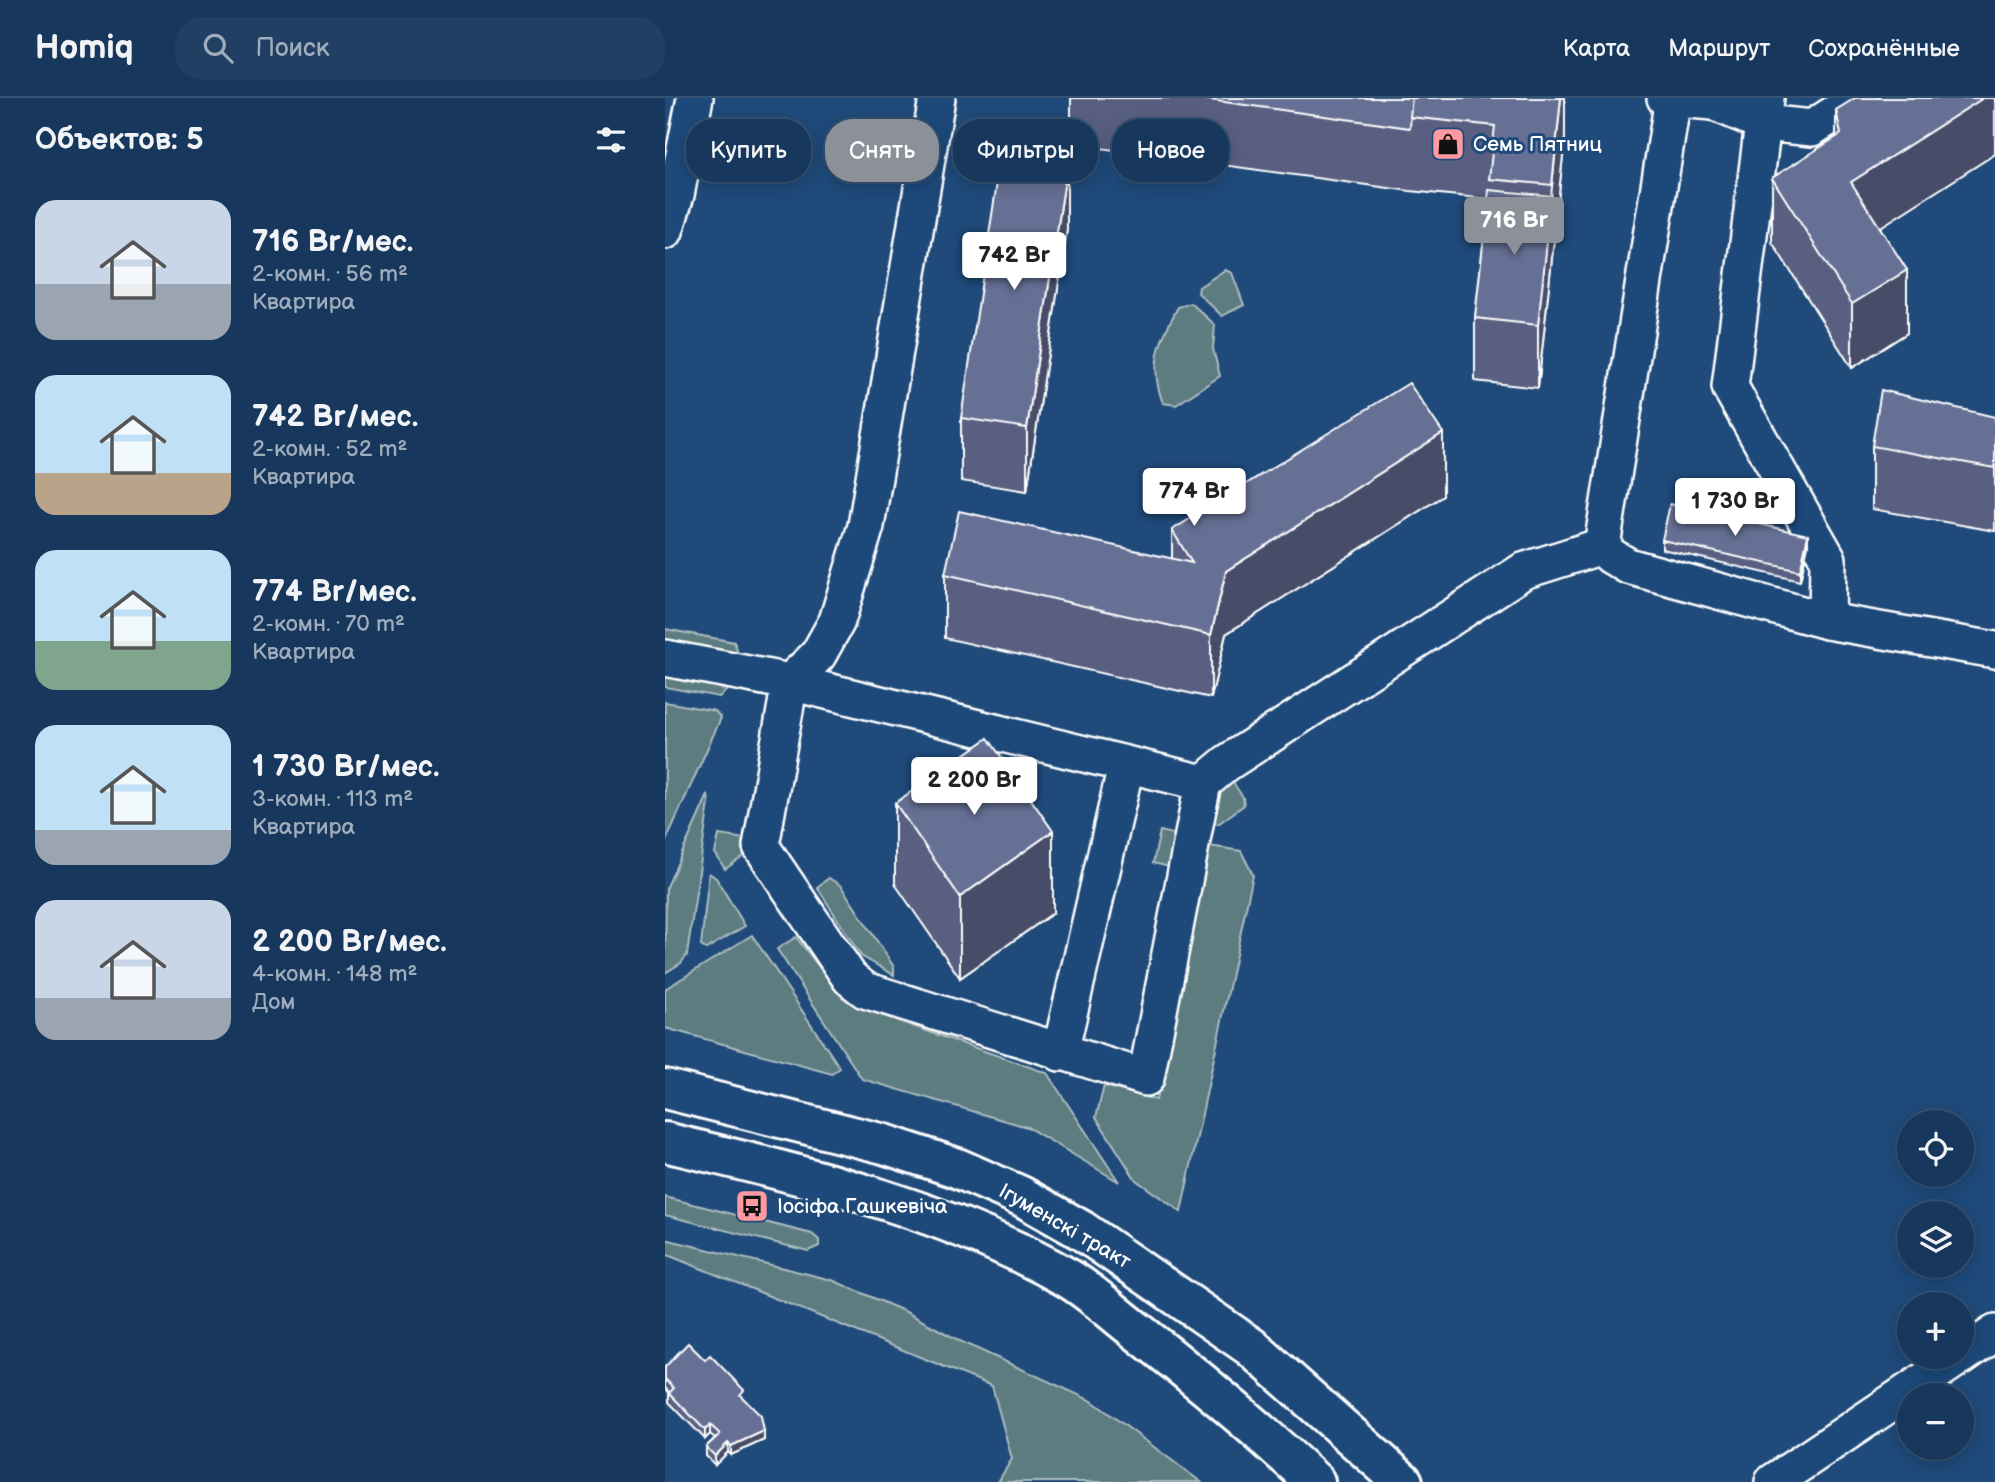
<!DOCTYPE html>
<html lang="ru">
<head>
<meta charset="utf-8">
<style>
	:root { --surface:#17385c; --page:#203f62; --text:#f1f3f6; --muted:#9eacbb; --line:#365272; --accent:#8c9099 }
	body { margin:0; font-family:"Balsamiq Sans",sans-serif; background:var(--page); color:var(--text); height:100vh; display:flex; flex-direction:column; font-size:26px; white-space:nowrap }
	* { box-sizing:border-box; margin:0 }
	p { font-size:23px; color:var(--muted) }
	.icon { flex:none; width:38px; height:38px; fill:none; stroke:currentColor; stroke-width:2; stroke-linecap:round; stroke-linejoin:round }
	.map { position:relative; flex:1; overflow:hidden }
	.sheet { display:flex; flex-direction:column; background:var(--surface); width:665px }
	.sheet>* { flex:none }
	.guide { position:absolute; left:21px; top:21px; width:665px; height:63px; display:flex; gap:14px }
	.controls { position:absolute; left:1232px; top:1012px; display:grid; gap:14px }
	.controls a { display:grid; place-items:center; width:77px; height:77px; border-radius:50%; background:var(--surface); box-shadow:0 4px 18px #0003,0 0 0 2px var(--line); font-size:35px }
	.price { position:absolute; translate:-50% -60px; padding:0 16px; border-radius:7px; background:#fff; color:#222; font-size:23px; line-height:46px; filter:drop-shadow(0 2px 4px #0008) }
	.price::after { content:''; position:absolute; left:50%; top:42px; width:21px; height:16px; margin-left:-10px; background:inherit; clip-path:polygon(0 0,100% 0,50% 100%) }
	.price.current { background:var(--accent); color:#fff }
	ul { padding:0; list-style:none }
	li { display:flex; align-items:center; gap:21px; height:175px; padding:0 35px }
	li span { display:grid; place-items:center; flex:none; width:196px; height:140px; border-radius:21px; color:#555 }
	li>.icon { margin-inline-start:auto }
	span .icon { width:84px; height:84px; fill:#fffc; stroke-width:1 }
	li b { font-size:30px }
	h2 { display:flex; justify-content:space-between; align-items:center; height:84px; padding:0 35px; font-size:30px }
	.chip { padding:0 24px; border-radius:28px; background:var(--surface); box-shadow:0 4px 18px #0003,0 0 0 2px var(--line); font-size:24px; line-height:63px }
	.chip.current { background:var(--accent); color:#fff }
	header { display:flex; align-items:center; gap:42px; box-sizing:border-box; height:98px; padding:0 35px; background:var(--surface); border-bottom:2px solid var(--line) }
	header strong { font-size:33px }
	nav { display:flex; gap:38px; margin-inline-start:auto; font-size:24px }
	.search { width:490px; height:63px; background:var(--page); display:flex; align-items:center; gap:18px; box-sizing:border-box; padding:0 24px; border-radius:28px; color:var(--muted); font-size:26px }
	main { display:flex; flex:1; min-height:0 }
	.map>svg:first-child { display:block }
</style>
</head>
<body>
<header>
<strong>Homiq</strong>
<div class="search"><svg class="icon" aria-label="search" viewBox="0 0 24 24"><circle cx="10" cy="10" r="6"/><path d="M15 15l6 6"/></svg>Поиск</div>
<nav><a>Карта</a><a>Маршрут</a><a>Сохранённые</a></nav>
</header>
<main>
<section class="sheet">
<h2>Объектов: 5<svg class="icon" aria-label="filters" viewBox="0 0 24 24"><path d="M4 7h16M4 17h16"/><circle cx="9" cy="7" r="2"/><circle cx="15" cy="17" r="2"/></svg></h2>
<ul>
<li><span style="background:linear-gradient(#c9d6e8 60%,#9aa5b1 0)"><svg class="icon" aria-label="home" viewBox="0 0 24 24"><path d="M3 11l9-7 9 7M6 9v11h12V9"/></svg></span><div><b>716 Br/мес.</b><p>2-комн. · 56 m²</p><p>Квартира</p></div></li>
<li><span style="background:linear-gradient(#bfe0f5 70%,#b9a48a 0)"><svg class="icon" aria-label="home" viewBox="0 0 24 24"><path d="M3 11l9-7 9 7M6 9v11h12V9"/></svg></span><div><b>742 Br/мес.</b><p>2-комн. · 52 m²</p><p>Квартира</p></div></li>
<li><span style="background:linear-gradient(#bfe0f5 65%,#7fa58c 0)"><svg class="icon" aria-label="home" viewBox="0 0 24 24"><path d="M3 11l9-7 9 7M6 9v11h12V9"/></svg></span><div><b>774 Br/мес.</b><p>2-комн. · 70 m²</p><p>Квартира</p></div></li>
<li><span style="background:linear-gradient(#bfe0f5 75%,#9aa5b1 0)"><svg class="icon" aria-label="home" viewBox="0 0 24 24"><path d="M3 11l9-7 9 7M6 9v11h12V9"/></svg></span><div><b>1 730 Br/мес.</b><p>3-комн. · 113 m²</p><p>Квартира</p></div></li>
<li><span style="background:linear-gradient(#c9d6e8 70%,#9aa5b1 0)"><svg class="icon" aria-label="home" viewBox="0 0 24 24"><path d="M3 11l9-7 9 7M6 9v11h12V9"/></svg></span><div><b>2 200 Br/мес.</b><p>4-комн. · 148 m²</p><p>Дом</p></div></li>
</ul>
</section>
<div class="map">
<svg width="1330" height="1384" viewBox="0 0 1330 1384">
	<rect width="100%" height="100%" fill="#1f4a7a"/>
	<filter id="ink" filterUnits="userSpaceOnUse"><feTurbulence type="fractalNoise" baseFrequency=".0143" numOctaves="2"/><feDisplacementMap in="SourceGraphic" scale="14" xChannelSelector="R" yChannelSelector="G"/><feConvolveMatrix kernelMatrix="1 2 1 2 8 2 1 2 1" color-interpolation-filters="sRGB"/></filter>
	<g filter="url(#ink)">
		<g fill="#5b7b80" stroke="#adbdc0" stroke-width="2">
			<path d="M560,172L567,175L579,207L557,218L533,195L534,189Z"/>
			<path d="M526,205L550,227L548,251L555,278L511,307L498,305C483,266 495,243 513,209Z"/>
			<path d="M0,531L69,544L72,552L68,561L0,547Z"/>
			<path d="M0,575L61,585V593L54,599L0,589Z"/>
			<path d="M0,604L50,613L56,620L0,745Z"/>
			<path d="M561,675L578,699L579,707L553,726L537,723Z"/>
			<path d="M43,697L44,705L22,857L16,865L0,875L1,791Z"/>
			<path d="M495,733L516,738L509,770L488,765Z"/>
			<path d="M54,737L81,741L79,758L60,771L50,755Z"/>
			<path d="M532,746L576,753L588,777L516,1114L471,1082L431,1019L439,988L491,1002L531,798Z"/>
			<path d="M44,775L51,780L80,828L41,851L36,848Z"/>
			<path d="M164,780L176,788L229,869V877L196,858L152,789Z"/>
			<path d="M87,837L175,970L167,976L0,930V891Z"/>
			<path d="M131,839L177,899L190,908L382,975L454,1084L362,1029L197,981L112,851Z"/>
			<path d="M0,1099L147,1136L154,1142V1148L143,1153L0,1117Z"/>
			<path d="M0,1141L167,1182L241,1214L297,1244L427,1303L536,1384H333L347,1361L327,1288L0,1156Z"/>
		</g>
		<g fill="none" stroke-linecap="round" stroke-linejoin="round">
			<defs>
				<g id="minor">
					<path d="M272,0L201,428L172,523L153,557L125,584L96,748L185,880L200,892L481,980L538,685L562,665L858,473L937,448"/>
					<path d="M1000,0L1048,4L1098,25L1101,0"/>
					<path d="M1008,0L937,448L946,458L963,468L1162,523L1330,552"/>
					<path d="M0,133L11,97L30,0"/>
					<path d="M1162,523L1163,461L1065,289L1098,25L1147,30L1194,0"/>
					<path d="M0,560L125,584L538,685"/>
					<path d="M395,955L461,668"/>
					<path d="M1297,1258L1330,1235"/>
					<path d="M1108,1384L1296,1258"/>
				</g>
				<g id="major">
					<path d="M0,991L219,1046L292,1070L356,1098L416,1132L586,1249L738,1384"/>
					<path d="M0,1044C137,1077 277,1109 401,1179C426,1193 449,1216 472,1233C534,1281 593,1331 650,1384"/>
				</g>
			</defs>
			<use href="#minor" stroke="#fff" stroke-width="40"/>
			<use href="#major" stroke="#fff" stroke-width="44"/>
			<use href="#minor" stroke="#1f4a7a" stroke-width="35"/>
			<use href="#major" stroke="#1f4a7a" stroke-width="38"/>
		</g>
		<g fill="#585f80" stroke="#fff" stroke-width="2">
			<path d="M406,0H900V39L873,290L810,283V220L823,101L745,93L406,46Z"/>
			<path d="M1330,0V56L1215,129L1242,235L1187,270L1107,144V80L1171,39V12Z"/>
			<path d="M402,131L362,393L296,383V320Z"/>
			<path d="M1330,319V433L1207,411V348Z"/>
			<path d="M778,398L561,536L546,600L280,540V476L507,461V432Z"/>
			<path d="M997,442L1143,447L1135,483L997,451Z"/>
			<path d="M230,705L388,815L295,880L230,786Z"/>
			<path d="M0,1269L79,1301L99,1342L66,1357L63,1354L50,1367L41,1358V1349L50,1340L45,1336L40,1341L4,1304V1294L0,1290Z"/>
		</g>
		<g fill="#474e68" stroke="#fff" stroke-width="2">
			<path d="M896,0H900V39L873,290V227Z"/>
			<path d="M1318,0H1330V56L1186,148V84Z"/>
			<path d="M402,68V131L362,393V330Z"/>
			<path d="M1242,172V235L1187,270V206Z"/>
			<path d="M778,335V398L561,536L546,600V537L561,473Z"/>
			<path d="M1143,437V447L1135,483V473Z"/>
			<path d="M388,733V815L295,880V799Z"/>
			<path d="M45,1327V1336L40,1341V1332Z"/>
			<path d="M99,1333V1342L66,1357V1348Z"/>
			<path d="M63,1345V1354L50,1367V1358Z"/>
		</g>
		<g fill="#666f95" stroke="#fff" stroke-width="2">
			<path d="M530,0H747L745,30Z"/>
			<path d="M747,0H896L887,87L824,81L830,28L745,19Z"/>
			<path d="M1190,0H1318L1186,84L1242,172L1187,206L1107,80L1176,36L1171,12Z"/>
			<path d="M336,58L402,68L362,330L296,320Z"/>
			<path d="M824,92L887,98L873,227L810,220Z"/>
			<path d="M744,285L778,335L561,473L546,537L280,476L294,413L527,465L507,432Z"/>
			<path d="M1216,292L1330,319V370L1207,348Z"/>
			<path d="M1005,406L1143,437L1135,473L997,442Z"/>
			<path d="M323,640L388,733L295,799L230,705Z"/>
			<path d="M23,1245L40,1262L45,1257L79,1292L75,1297L96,1318L99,1333L66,1348L63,1345L50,1358L41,1349L55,1336L45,1327L40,1332L4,1295L9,1290L0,1281V1269Z"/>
		</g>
	</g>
	<defs>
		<symbol id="shop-square" viewBox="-11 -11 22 22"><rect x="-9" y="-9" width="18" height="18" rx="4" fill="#ff9aa2" stroke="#1f4a7a"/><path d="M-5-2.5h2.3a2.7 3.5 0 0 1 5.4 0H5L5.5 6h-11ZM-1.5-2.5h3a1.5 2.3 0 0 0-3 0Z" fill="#111"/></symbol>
		<symbol id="bus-square" viewBox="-11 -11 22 22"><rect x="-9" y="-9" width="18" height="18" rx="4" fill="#ff9aa2" stroke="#1f4a7a"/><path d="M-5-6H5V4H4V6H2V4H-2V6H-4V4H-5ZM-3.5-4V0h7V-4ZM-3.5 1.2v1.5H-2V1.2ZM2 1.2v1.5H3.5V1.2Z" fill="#111"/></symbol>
	</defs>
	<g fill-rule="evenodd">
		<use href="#shop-square" x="764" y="27" width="38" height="38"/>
		<use href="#bus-square" x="68" y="1089" width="38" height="38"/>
	</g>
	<g text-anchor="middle" stroke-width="6" stroke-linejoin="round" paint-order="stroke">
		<g font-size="21" fill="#fff" stroke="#1f4a7a" text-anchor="start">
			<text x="808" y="53">Семь Пятниц</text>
			<text x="112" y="1115">Іосіфа Гашкевіча</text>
		</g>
		<g font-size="21" fill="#fff" stroke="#1f4a7a">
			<text transform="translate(400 1128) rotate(30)" y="7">Ігуменскі тракт</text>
		</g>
	</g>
</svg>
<div class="controls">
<a><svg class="icon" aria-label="locate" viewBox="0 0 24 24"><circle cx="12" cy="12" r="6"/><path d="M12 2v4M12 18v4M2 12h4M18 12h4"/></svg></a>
<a><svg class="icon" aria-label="layers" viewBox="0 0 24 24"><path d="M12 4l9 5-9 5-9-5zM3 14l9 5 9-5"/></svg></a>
<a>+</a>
<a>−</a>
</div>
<b class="price current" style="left:849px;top:159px">716 Br</b>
<b class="price" style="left:349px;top:194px">742 Br</b>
<b class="price" style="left:529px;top:430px">774 Br</b>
<b class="price" style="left:1070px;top:440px">1 730 Br</b>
<b class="price" style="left:309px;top:719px">2 200 Br</b>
<div class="guide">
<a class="chip">Купить</a>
<a class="chip current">Снять</a>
<a class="chip">Фильтры</a>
<a class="chip">Новое</a>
</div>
</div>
</main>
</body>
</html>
